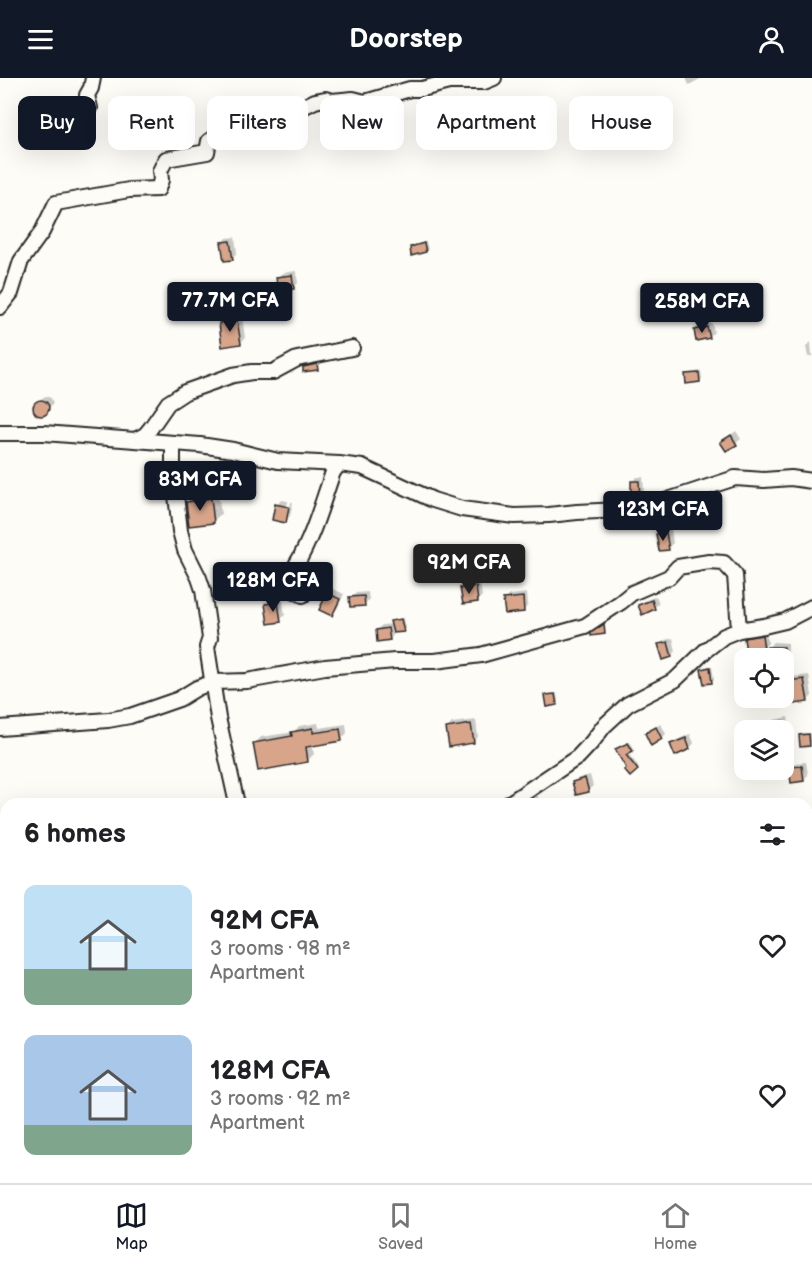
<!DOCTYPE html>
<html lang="en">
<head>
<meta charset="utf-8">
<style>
	:root { --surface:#fff; --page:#f6f6f6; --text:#202124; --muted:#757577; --line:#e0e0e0; --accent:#111827 }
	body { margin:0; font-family:"Balsamiq Sans",sans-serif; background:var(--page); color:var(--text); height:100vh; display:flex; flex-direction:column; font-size:22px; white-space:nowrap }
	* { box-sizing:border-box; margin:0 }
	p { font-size:20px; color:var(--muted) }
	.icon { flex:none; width:33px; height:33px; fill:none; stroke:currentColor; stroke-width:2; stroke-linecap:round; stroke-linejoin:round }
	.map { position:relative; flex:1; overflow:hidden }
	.drawer { position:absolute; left:0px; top:720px; width:813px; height:386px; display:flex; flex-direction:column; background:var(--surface); border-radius:18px 18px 0 0; box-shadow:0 6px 24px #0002 }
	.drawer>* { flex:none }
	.banner { position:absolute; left:18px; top:18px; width:777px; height:54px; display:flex; gap:12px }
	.tools { position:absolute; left:734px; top:570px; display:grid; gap:12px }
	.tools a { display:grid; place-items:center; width:60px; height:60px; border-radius:12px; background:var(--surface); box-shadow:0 6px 24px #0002; font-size:30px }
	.price { position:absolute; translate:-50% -51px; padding:0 14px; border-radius:6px; background:var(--accent); color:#fff; font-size:20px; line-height:39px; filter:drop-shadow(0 2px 3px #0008) }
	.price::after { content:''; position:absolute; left:50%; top:36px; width:18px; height:14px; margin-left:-9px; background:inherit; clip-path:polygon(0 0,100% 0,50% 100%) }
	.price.selected { background:#222; color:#fff }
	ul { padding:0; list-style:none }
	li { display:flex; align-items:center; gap:18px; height:150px; padding:0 24px }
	li span { display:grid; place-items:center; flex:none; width:168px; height:120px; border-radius:12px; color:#555 }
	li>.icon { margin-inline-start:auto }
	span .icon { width:72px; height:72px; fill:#fffc; stroke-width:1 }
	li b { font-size:26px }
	h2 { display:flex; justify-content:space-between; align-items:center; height:72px; padding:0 24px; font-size:26px }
	.tag { padding:0 21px; border-radius:12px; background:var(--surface); box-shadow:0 6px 24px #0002; font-size:21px; line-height:54px }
	.tag.selected { background:var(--accent); color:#fff }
	header { display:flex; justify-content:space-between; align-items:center; height:78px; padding:0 24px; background:var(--accent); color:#fff; font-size:27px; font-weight:700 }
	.tabs { display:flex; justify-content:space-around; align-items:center; height:84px; border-top:2px solid var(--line); background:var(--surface); font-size:16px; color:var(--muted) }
	.tabs a { display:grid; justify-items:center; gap:3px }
	.tabs .selected { color:var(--accent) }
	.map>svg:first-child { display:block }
</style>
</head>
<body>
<header><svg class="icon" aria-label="menu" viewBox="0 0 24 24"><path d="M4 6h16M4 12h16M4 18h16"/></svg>Doorstep<svg class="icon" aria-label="person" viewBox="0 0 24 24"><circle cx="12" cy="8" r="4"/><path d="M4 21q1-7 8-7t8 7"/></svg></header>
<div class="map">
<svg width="812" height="1105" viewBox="0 0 812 1105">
	<rect width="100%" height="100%" fill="#fdfcf7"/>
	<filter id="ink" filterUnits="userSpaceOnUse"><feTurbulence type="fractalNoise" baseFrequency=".0167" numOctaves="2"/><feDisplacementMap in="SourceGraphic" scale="12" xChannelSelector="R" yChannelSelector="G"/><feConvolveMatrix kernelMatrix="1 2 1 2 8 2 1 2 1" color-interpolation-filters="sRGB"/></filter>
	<g filter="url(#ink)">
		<g fill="#0003">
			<path d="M686,0H702L689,7Z"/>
			<path d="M235,159L237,175L232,180L223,164L227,160Z"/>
			<path d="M426,164L428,171L426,173L411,169L413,167Z"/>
			<path d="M296,193L298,205L293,210L277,200L282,195Z"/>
			<path d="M236,237V239L242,238L245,260L240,265L220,245L228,238Z"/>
			<path d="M712,245L714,254L709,259L695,252L700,247Z"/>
			<path d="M811,264L812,278L808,279L806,269Z"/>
			<path d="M321,282L322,285L317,290H304L309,285Z"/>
			<path d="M701,293L702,301L700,303L687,297L688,295Z"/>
			<path d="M45,318L51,320L53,325L44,336L42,337L36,335L34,333L35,326Z"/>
			<path d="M736,353L741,361L727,371L722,364Z"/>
			<path d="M637,399H643L644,413L640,418L632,404Z"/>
			<path d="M218,414L221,436L213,443L187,424L195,417Z"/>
			<path d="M281,422L288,423L285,440H288L291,424H293L290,438L285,443L277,427Z"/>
			<path d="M671,450L673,465L668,470L658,456L663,451Z"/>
			<path d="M480,504L482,518L477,523L462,511L467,506Z"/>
			<path d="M333,511L344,516L337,531L332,536L328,516Z"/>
			<path d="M368,514L369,522L364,526L351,520L356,515Z"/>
			<path d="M527,515L528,527L524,532L504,522L509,517Z"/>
			<path d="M656,518L659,525L654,530L640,527L644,523Z"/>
			<path d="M282,520L285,537L280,542L266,527L271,522Z"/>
			<path d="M403,540L405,550L403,552L394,554V556L390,561L377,552L382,547L393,546L392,544L394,542Z"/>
			<path d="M766,554L768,565L763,570L746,561L751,556Z"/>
			<path d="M673,560L676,573L672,578L660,567L665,562Z"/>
			<path d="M773,564L788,565V582L783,587V580H769V569Z"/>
			<path d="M712,588L714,601L712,603L703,591L705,589Z"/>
			<path d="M809,597L812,618L807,623L788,604L792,599Z"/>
			<path d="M557,615L558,624L556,626L547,618L549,616Z"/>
			<path d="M788,639L789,646L784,650L771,652L770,647L774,642Z"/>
			<path d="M476,642L478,659L473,664L447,650L452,645Z"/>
			<path d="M318,645L319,650L346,646L347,655L341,662L312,666L314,676L308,682L255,665L261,659L294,654L299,648Z"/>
			<path d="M661,646L666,656L662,660L647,656L651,651Z"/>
			<path d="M802,655H811V665L809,666L800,657Z"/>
			<path d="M690,656L694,665L690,670L672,667L677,662Z"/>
			<path d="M630,664L634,670L627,674L639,689L630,697L618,670Z"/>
			<path d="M806,684L808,697L803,702L790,690L795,685Z"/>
			<path d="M590,697L593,708L588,712L574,704L579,700Z"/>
			<path d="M537,717L540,723L537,726H525Z"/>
			<path d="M580,723L581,726H571Z"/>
			<path d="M732,723L733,726H719L721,724Z"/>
			<path d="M812,777V795H807V778Z"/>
			<path d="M0,885H2L4,894L0,898Z"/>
		</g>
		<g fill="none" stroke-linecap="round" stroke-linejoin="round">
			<g stroke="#97ccf5" stroke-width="20">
				<path d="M807,994L812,996"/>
				<path d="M455,1100V1105"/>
			</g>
		</g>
		<g fill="#d8a58b" stroke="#2b2b2b" stroke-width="1.5">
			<path d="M230,163L233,182L224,183L221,164Z"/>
			<path d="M424,165L426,174L411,178L410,169Z"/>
			<path d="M292,197L294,211L278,214L276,199Z"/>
			<path d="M232,241V243L237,242L241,266L222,269L219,245L222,244V242Z"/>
			<path d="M707,249L710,260L696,263L694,252Z"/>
			<path d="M317,286L318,292L303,294V289Z"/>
			<path d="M699,295L700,304L686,306L685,296Z"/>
			<circle cx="41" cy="330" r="8"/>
			<path d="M731,357L737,367L726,373L720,364Z"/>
			<path d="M631,403H639L640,420L631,421Z"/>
			<path d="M211,420L214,445L189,448L186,424Z"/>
			<path d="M275,426L289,429L286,445L272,442Z"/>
			<path d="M666,454L669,472L659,473L656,456Z"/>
			<path d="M476,508L478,524L463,526L460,510Z"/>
			<path d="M327,515L340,521L332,538L319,532Z"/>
			<path d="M364,518L365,528L350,529L349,519Z"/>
			<path d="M523,519L524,534L505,536L503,521Z"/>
			<path d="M652,522L655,531L642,537L638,527Z"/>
			<path d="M278,524L281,544L268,546L265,526Z"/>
			<path d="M401,541L404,554L393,555L390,543Z"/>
			<path d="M604,546L605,556L591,558V555Z"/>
			<path d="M388,550L390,562L377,564L376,552Z"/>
			<path d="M762,557L764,571L746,574L744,560Z"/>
			<path d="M668,564L672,579L663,582L658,566Z"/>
			<rect x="767" y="569" width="17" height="11"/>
			<path d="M710,589L712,605L704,606L701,591Z"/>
			<path d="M804,601L808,624L789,627L786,603Z"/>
			<path d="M555,616L557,627L547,629L545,617Z"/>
			<path d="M783,643L785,652H758L757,648Z"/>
			<path d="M471,646L474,665L449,669L446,650Z"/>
			<path d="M656,649L662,661L651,668L645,655Z"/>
			<path d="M313,650V655L340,651L342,663L306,669L308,684L258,693L253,665L292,658L291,654Z"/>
			<path d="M809,656L810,668L800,669L799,657Z"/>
			<path d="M686,660L690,671L675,678L670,666Z"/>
			<path d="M628,665L633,673L626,677L638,692L630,699L624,692L626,690L615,671Z"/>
			<path d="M802,688L804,703L791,705L789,689Z"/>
			<path d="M585,700L589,714L576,717L572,704Z"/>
		</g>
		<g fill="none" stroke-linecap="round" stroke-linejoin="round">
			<defs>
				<g id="minor">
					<path d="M84,39L90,30L87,17L91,10L93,0"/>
					<path d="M0,229L11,215L21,183L42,154L56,125L129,112L158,111L161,102L160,93L166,81L207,74L209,63L216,59L239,55L255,45L287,37L315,23L325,21L332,23L353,21L365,24L410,11H422L449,4H484L494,0"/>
					<path d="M0,355H44L200,367L233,372L278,383L339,386L362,389L433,422L462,431L514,438L549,437L577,434L621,432L656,426L735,400L764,402L791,400L812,403"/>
					<path d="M135,362L145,357L150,351L168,325L185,314L233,297L252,294H273L297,281L352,270"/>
					<path d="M173,365V390L180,453L185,472L199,500L203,512L210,560L207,569L218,640L237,726"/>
					<path d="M303,517L290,510V505C298,500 298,496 296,487C313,459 322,425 333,394L339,386"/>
					<path d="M0,650L108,642L130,638L179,621L197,610L213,604L247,603L325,589L395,583H435L481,577L585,548L621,524L632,515L669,499L678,489L709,484L724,485L735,497L739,552"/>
					<path d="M508,726L578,679L592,664L604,648L628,626L675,602L706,572L724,558L739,552L764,548L785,543L812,529"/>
					<path d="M0,866H6"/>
					<path d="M348,1103L349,1100"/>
				</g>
			</defs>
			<use href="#minor" stroke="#2b2b2b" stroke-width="18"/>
			<use href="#minor" stroke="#fdfcf7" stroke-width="14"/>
		</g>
	</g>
</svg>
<div class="tools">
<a><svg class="icon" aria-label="locate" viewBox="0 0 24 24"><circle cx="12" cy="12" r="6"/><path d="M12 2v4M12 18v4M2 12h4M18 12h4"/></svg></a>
<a><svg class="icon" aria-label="layers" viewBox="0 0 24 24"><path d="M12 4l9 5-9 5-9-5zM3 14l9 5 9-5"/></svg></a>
</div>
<b class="price" style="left:230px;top:255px">77.7M CFA</b>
<b class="price" style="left:702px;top:256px">258M CFA</b>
<b class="price" style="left:200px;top:434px">83M CFA</b>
<b class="price" style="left:663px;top:464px">123M CFA</b>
<b class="price selected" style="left:469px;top:517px">92M CFA</b>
<b class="price" style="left:273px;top:535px">128M CFA</b>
<div class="banner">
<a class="tag selected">Buy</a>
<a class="tag">Rent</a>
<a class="tag">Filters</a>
<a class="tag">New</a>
<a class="tag">Apartment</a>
<a class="tag">House</a>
</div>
<section class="drawer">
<h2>6 homes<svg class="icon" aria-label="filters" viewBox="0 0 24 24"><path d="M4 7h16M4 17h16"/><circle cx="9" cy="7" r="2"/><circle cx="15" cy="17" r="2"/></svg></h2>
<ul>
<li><span style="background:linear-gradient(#bfe0f5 70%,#7fa58c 0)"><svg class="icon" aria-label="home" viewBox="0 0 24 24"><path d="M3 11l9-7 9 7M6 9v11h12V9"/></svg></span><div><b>92M CFA</b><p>3 rooms · 98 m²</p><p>Apartment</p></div><svg class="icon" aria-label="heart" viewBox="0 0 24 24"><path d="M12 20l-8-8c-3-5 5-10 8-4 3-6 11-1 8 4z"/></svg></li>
<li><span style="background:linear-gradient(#a9c7e8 75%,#7fa58c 0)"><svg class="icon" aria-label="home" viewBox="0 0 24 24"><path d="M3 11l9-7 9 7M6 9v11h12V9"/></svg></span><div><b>128M CFA</b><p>3 rooms · 92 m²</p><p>Apartment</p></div><svg class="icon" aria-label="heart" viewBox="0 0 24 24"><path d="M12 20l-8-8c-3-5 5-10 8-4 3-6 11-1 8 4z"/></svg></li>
</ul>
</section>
</div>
<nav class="tabs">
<a class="selected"><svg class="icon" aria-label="map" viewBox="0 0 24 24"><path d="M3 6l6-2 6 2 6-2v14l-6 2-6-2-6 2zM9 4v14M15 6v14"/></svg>Map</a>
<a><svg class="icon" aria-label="saved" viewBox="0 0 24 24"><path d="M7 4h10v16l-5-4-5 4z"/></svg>Saved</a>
<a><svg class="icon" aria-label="home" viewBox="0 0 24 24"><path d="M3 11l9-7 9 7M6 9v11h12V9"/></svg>Home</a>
</nav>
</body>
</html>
